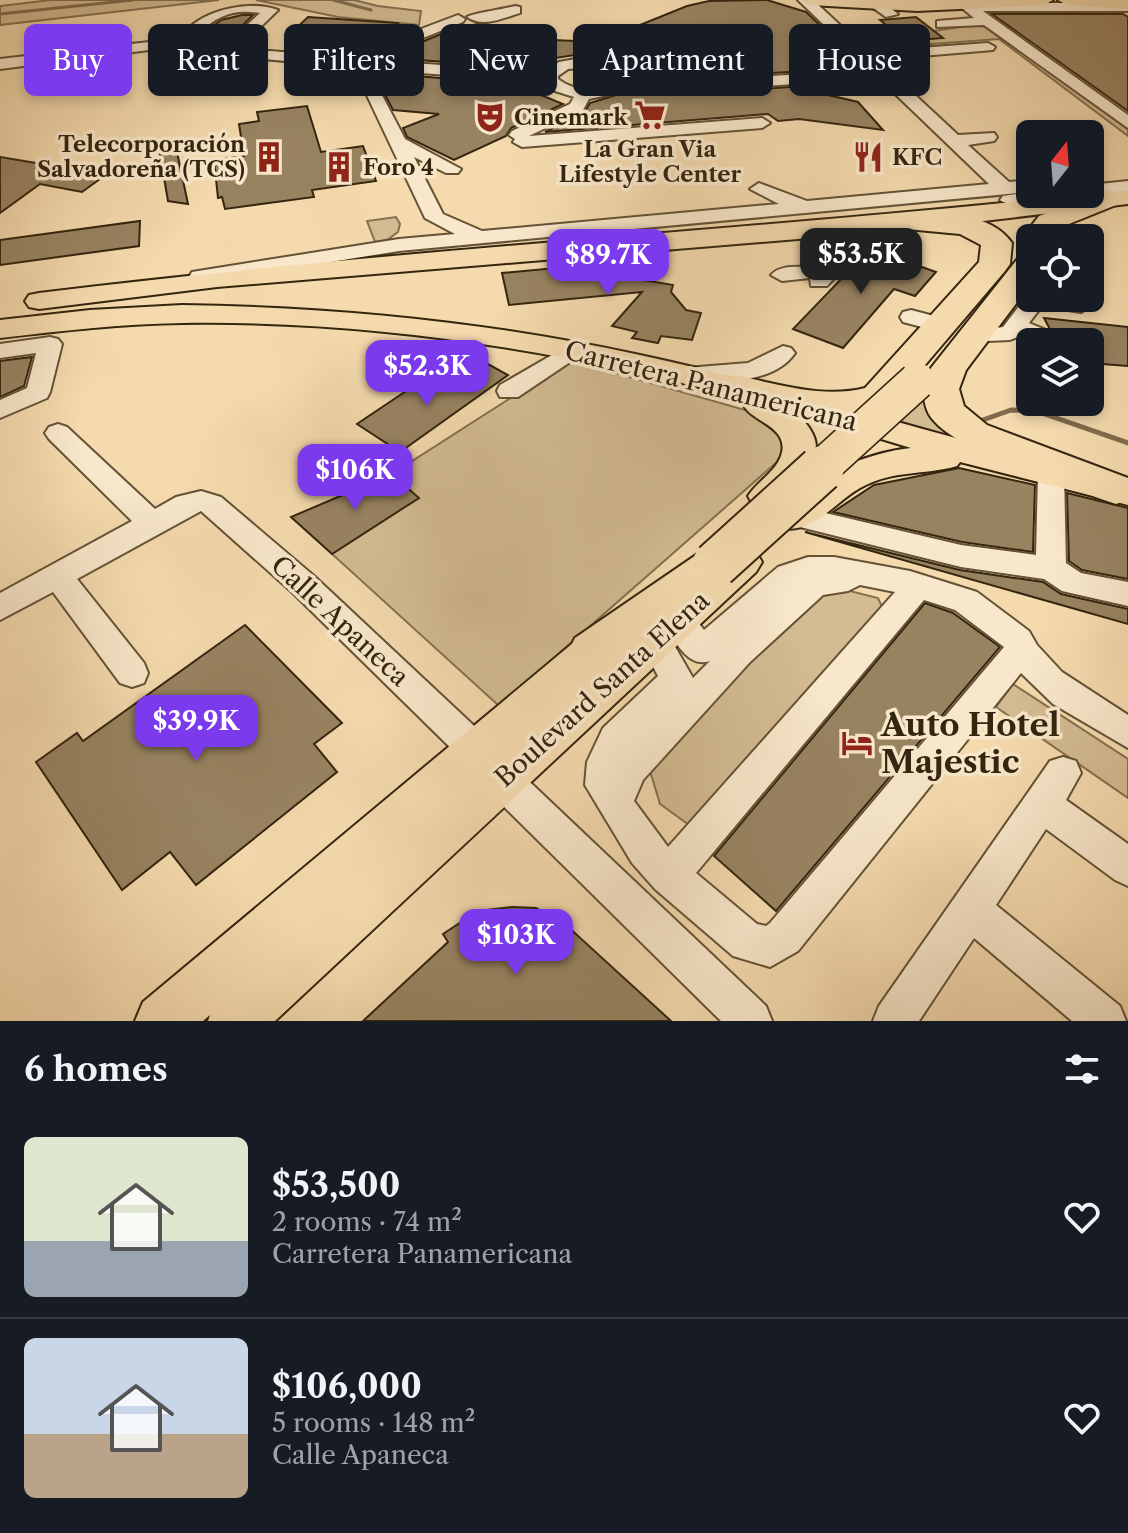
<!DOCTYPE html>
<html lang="en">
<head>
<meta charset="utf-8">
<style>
	:root { --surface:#171b24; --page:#242831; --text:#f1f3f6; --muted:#9ea1a6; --line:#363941; --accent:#7c3aed }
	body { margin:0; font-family:"Libre Caslon Text",serif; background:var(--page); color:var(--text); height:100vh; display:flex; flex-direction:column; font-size:30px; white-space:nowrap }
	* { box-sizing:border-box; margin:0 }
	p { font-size:26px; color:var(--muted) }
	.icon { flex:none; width:44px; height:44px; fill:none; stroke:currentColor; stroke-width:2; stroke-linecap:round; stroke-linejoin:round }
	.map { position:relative; height:1021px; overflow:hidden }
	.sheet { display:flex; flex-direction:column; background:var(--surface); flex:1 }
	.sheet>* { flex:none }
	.banner { position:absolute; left:24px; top:24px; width:1080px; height:72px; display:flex; gap:16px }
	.needle { width:52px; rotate:17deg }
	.controls { position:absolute; left:1016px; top:120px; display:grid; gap:16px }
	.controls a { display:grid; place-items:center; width:88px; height:88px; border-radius:12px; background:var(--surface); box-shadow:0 4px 12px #0003; font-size:40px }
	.price { position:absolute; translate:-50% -68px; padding:0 18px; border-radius:16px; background:var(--accent); color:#fff; font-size:26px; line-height:52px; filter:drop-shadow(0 2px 4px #0008) }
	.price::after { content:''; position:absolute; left:50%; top:48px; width:24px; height:18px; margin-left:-12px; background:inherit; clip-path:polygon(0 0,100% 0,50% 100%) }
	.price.on { background:#222; color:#fff }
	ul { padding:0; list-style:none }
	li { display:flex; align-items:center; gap:24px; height:200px; padding:0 24px }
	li+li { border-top:2px solid var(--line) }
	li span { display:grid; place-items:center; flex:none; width:224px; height:160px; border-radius:12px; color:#555 }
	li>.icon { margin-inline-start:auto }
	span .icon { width:96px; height:96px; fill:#fffc; stroke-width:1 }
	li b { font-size:34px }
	h2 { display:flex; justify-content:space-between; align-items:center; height:96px; padding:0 24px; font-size:34px }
	.tag { padding:0 28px; border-radius:12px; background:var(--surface); box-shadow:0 4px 12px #0003; font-size:28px; line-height:72px }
	.tag.on { background:var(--accent); color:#fff }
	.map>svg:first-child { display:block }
</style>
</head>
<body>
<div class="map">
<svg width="1128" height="1021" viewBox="0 0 1128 1021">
	<rect width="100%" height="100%" fill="#f4daad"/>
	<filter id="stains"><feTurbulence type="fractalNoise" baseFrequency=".0025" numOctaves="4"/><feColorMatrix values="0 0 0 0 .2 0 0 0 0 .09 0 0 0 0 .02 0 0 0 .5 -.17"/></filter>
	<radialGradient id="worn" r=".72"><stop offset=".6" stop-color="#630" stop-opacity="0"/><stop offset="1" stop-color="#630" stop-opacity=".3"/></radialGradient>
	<g fill="#d3bb92" stroke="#847050" stroke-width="2">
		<path d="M51,0H219L0,25V6Z"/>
		<path d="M256,0H354L378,6L421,11L419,25L338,17Z"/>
		<path d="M987,23L1128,128V136L999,39L877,48L858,32L886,31L890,35L942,38L934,31Z"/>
		<path d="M396,217L400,224L398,232L387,240L375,242L367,221Z"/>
		<path d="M570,360L776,419L785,455L499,706L332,554L418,498L392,474Z"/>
		<path d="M935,375L965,440L892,422Z"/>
		<path d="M822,584L878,598L884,611L689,825L660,804L644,751Z"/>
		<path d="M1013,684L1128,759V798L996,707Z"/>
	</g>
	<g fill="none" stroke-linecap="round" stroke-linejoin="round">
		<g stroke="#806c4d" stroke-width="3">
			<path d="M333,0L371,10"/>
			<path d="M0,14L133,0"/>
		</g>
		<path stroke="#806c4d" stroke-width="5" d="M980,421L1011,410L1036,411L1128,443"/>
	</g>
	<g fill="#988361" stroke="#34250f" stroke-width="2">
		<path d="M767,0L806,12L859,62L803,67L806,71L721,76L658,72L625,66L615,60L597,57L594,52L503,66L418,60L407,48L456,28L478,24L492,25L530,39L598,42L687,6L709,1Z"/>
		<path d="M992,14H1123L1128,17V111Z"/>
		<path d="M242,15H253L229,39L202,35L221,20Z"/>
		<path d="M308,17L398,23L384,40H369L366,43L290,34Z"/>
		<path d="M916,17L943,38L906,41L880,20Z"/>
		<path d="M416,76L514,84L563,104L511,128L506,136L454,160L407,137L403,128L439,114L393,110L382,89L390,81Z"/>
		<path d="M817,85L824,94L858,102L883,130L799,119L778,121L768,114L545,132L584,113L590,103L616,95L666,88L721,92Z"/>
		<path d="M307,106L321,152L363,146L376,181L312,190L314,197L225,209L222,197L218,198L214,160L244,156L239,124L259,121L257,112Z"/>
		<path d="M177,152L188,204L168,201L160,154Z"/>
		<path d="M0,157L42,164L104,176L82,192L40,184L0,213Z"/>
		<path d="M140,221L139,246L0,265V240Z"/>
		<path d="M877,251L936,272L915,296L894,289L843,348L793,329L848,272L845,271L861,253Z"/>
		<path d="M620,262L626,277L673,285L671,292L686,310L701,313L692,340L661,336L658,343L632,338L637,332L612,326L642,292L509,305L502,273Z"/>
		<path d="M1044,318L1128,327V366L1090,363V342H1050L1052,333Z"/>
		<path d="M32,357L24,386L0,397V361Z"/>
		<path d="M486,363L508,375L400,452L357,424L421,381L447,390Z"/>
		<path d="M959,468L1035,485L1033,552L962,542L833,512L874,485Z"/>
		<path d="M392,474L419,498L332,554L291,517Z"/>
		<path d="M1067,493L1128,508V579L1082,570L1069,561Z"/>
		<path d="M805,532L960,570L1043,582L1061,594L1128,609V624Z"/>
		<path d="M925,603L953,613L1000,647L776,911L714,856Z"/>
		<path d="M245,625L342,723L314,744L337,772L196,885L170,852L122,890L36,762L77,733L83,741Z"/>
		<path d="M512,907L536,908L565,924L671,1021H363L448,942L443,934L478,911Z"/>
	</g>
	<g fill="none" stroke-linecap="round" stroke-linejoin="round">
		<defs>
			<g id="minor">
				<path d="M798,0H813L958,135L994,133L997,137L994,141L968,145L1009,182L1030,180V192L399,251L200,283L189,277L192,272L399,239L455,234L425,218L363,87L340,66L209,54V48H229L235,36L260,13C233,9 219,15 199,33L198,48L187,51L149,50L0,69V59L149,42L185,43V32C205,9 250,0 278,10L246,41L243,49L347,57L458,15L465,19L463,22L393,50L404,53L412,63L544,72L559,62L581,58L615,63L631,74L721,79L838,72L865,64ZM380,56L397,63L376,70L357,65L361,60ZM581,68L606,70L615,76L616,80C598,92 575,92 558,79V76L568,69ZM404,72L542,81L552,90L574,97L570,104L512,131L509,135L515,139L513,142L522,147L762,128L770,123L762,118L529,136L583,110L589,99L613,94L631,83L721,89L837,81L867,92L888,87L989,184L807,201L759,183L750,189L779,204L482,231L443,214L414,157L446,173H458L461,169L405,139L374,80ZM863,73L880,78L867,82L851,76Z"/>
				<path d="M964,0L971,3H1128V11H983L1128,115V128L984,25L937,27V21L974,18L957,4Z"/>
				<path d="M872,1H882L898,14L886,17L872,7Z"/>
				<path d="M515,6L520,7V13C503,18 483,28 467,17C473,13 504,9 515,6Z"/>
				<path d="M988,43L995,47L993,50L909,57L901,63L893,58L896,51L905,49Z"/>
				<path d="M1128,181V193L1090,197L1083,194H1090V185Z"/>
				<path d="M1030,192V194H1074C1065,203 1009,209 1000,200L1003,196Z"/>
				<path d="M849,245L859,251L827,286H811L810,278L782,281L771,275C784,261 807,271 823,264C833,260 837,248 849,245Z"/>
				<path d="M1029,293L1030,298H1078L1089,300L1092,305L1081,312L1042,306L1029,323L1046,330L1049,335L1047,342H1030V348L1023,342L1025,338L1020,336L1010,340L965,342L961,337L965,332L1003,327Z"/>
				<path d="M911,310L949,320L952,325L949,330L941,332L903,322L900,317L903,312Z"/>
				<path d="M50,337L58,339L62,344L50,392L47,398L0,418V400L27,388L36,353L0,358V344Z"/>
				<path d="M571,344L579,346L583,351L579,356L518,397H500L497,391L500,385Z"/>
				<path d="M783,346L791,348L795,353C773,385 720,381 686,384L677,381L674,376L677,371L686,368L748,363Z"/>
				<path d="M58,424L67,427L155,509L176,497L201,491L221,497L314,576L487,738L492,749L487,760L475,765L463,760L292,592L201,511L77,579L144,663L148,673L144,683L132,687L120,683L53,592L0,620V593L132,521L49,439L45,433L49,427Z"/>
				<path d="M1051,465L1061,467L1064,474L1066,563L1081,573L1128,582V606L1062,591L1044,579L961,567L796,526L786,523L782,516L786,509L796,506L961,545L1036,555L1038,474L1041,467Z"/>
				<path d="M808,557H834L910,571L977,592L1029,631L1037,645L1062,672L1128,715V748L1053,704L1021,673L798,951L770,967L733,956L655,889L632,863L585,785L587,762L603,728L658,676L639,640L644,631L655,627L666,631L693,678L710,661C687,669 673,638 663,620L668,611C687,605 693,615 704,630L778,567ZM860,585L895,592L668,847L634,801L643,780L750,662L823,595L848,591ZM924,600L955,610L1004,647L770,923L766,926L757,924L696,873Z"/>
				<path d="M1063,757L1076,761L1081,773L1066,800L1128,844V886L1115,880L1046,829L996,905L1120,1006L1126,1021H1072L974,938L919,1021H873L879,1006L1050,761Z"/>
				<path d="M502,763L515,768L766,1006L772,1021H721L489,792L484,780L489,768Z"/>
			</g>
			<g id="major">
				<path d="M801,0H1053L1044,5L917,11L810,5Z"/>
				<path d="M1058,0H1128V9L1067,5Z"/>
				<path d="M1128,190V204L906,230L217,287L39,309L29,307L25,301L29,295L39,293C401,248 766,230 1128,190Z"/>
				<path d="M182,305C336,307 488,322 640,355C753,379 863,413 974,443C1025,456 1077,467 1128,479V505L960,462L957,466C922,476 895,469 860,488C835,502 810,537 780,527L775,518C796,480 869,452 911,448L798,414C806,423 816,434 816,447C816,466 794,496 778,505C769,510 762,508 753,505L748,496C757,482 775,472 781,456C792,423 742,422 742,398C560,350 370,320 182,323C121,324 61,331 0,338V320L90,310Z"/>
				<path d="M743,547L756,552L762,562L756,572L275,1021H208L210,1015L203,1021H135L143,1002L597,623L611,618L625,623L631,635L629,640L730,552Z"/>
			</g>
			<g id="highway">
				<path d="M1106,190L1116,193L1120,199L1116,205L1059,228L1052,238H1030V245L1022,238L1039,216Z"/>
				<path d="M906,213C941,214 990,211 1012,243L1010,264L1005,271L891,405L859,414L822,416L714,393L709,385L714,377C733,372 751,379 770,383C801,390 834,396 865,388L979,262L981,245L960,234L896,228L891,222L896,216Z"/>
				<path d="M1030,255V285L966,370L959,389L964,406L987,425L1128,478V500L1116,504L1101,499C1063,484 940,447 927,410C921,394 925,383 931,368L1019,257Z"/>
				<path d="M715,548L731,553L737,565L731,577L609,666L592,672L575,666L568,652L575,638L699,553Z"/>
			</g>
		</defs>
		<use href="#minor" stroke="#645236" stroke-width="4"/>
		<use href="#major" stroke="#34250f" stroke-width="4"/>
		<use href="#highway" stroke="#34250f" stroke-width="4"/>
		<use href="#minor" fill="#f8e7ca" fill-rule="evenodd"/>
		<use href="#major" fill="#f4daad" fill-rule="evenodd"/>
		<use href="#highway" fill="#f4daad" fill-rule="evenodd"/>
		<defs>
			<path id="highway-bridge-far1" d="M818,471L917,381"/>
			<path id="highway-bridge" d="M715,565L821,469"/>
		</defs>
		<use href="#highway-bridge-far1" stroke="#34250f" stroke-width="39" stroke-linecap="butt"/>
		<use href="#highway-bridge" stroke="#34250f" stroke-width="49" stroke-linecap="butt"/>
		<use href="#highway-bridge-far1" stroke="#f4daad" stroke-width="36"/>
		<use href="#highway-bridge" stroke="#f4daad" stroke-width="45"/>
	</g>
	<defs>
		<symbol id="supermarket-bare" viewBox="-9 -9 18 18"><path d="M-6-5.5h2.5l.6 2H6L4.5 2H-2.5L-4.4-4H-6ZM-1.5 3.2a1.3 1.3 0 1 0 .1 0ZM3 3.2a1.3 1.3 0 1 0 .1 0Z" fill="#8f2418" stroke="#f8e7ca" stroke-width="2.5" paint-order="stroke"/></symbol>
		<symbol id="theatre-bare" viewBox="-9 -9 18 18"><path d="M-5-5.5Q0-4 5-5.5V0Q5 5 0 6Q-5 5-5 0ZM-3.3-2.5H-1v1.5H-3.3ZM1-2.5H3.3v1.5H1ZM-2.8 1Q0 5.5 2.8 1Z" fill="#8f2418" stroke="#f8e7ca" stroke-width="2.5" paint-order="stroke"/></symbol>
		<symbol id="building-bare" viewBox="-9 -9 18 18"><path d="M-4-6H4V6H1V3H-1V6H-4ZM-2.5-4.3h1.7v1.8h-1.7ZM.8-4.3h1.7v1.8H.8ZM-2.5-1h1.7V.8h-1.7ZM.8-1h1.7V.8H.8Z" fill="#8f2418" stroke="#f8e7ca" stroke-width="2.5" paint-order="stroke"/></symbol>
		<symbol id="restaurant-bare" viewBox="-9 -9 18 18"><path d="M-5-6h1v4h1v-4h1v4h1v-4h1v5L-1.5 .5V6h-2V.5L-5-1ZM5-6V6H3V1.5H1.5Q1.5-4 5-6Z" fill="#8f2418" stroke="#f8e7ca" stroke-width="2.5" paint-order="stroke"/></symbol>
		<symbol id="hotel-bare" viewBox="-9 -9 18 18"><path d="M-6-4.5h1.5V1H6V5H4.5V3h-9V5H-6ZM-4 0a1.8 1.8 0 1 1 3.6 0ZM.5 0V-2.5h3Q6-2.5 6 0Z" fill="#8f2418" stroke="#f8e7ca" stroke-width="2.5" paint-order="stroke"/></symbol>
	</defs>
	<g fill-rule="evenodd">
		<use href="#supermarket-bare" x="628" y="93" width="44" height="44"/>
		<use href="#theatre-bare" x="468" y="95" width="44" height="44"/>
		<use href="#building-bare" x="247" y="135" width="44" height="44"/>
		<use href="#restaurant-bare" x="846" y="135" width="44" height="44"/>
		<use href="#building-bare" x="317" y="145" width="44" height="44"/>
		<use href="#hotel-bare" x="835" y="721" width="44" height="44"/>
	</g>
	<g text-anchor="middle" stroke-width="7" stroke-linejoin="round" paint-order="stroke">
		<g font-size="22" font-weight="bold" fill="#34250f" stroke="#f8e7ca" text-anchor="start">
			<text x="514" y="125">Cinemark</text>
			<text x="245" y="152" text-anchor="end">Telecorporación<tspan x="245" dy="25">Salvadoreña (TCS)</tspan></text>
			<text x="650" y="157" text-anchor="middle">La Gran Via<tspan x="650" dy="25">Lifestyle Center</tspan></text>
			<text x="892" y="165">KFC</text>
			<text x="363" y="175">Foro 4</text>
		</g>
		<g font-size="26" fill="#34250f" stroke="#f8e7ca">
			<text transform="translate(711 386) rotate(14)" y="9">Carretera Panamericana</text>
			<text transform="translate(340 621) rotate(43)" y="9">Calle Apaneca</text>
			<text transform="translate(602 689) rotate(-42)" y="9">Boulevard Santa Elena</text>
		</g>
		<g font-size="32" font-weight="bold" fill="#34250f" stroke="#f8e7ca" text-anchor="start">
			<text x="881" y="736">Auto Hotel<tspan x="881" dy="37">Majestic</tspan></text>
		</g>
	</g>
	<rect width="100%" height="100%" filter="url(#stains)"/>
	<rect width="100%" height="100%" fill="url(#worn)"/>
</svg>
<div class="controls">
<a><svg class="needle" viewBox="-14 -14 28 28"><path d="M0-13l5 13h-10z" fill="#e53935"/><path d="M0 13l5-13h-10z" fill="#9ea1a6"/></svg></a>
<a><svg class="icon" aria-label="locate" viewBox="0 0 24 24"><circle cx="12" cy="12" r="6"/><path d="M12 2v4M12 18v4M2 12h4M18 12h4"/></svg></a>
<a><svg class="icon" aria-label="layers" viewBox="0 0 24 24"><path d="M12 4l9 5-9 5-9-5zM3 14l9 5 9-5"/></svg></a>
</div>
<b class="price on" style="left:861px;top:296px">$53.5K</b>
<b class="price" style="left:608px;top:297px">$89.7K</b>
<b class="price" style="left:427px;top:408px">$52.3K</b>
<b class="price" style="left:355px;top:512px">$106K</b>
<b class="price" style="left:196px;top:763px">$39.9K</b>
<b class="price" style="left:516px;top:977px">$103K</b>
<div class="banner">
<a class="tag on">Buy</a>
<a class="tag">Rent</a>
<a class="tag">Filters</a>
<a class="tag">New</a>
<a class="tag">Apartment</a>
<a class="tag">House</a>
</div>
</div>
<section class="sheet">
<h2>6 homes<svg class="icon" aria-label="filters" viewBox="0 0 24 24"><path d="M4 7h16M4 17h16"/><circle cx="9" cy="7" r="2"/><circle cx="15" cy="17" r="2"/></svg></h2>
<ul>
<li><span style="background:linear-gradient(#dfe7d0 65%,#9aa5b1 0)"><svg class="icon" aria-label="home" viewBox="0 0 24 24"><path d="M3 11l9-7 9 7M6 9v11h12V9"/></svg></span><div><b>$53,500</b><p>2 rooms · 74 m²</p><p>Carretera Panamericana</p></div><svg class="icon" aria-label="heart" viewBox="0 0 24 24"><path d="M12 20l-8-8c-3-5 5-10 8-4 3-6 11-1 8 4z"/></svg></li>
<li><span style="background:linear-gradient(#c9d6e8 60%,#b9a48a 0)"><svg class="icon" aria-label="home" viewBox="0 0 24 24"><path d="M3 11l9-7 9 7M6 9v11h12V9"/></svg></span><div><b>$106,000</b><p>5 rooms · 148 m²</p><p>Calle Apaneca</p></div><svg class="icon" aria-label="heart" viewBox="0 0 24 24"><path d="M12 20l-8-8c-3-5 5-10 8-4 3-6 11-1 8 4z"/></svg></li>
</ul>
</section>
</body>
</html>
